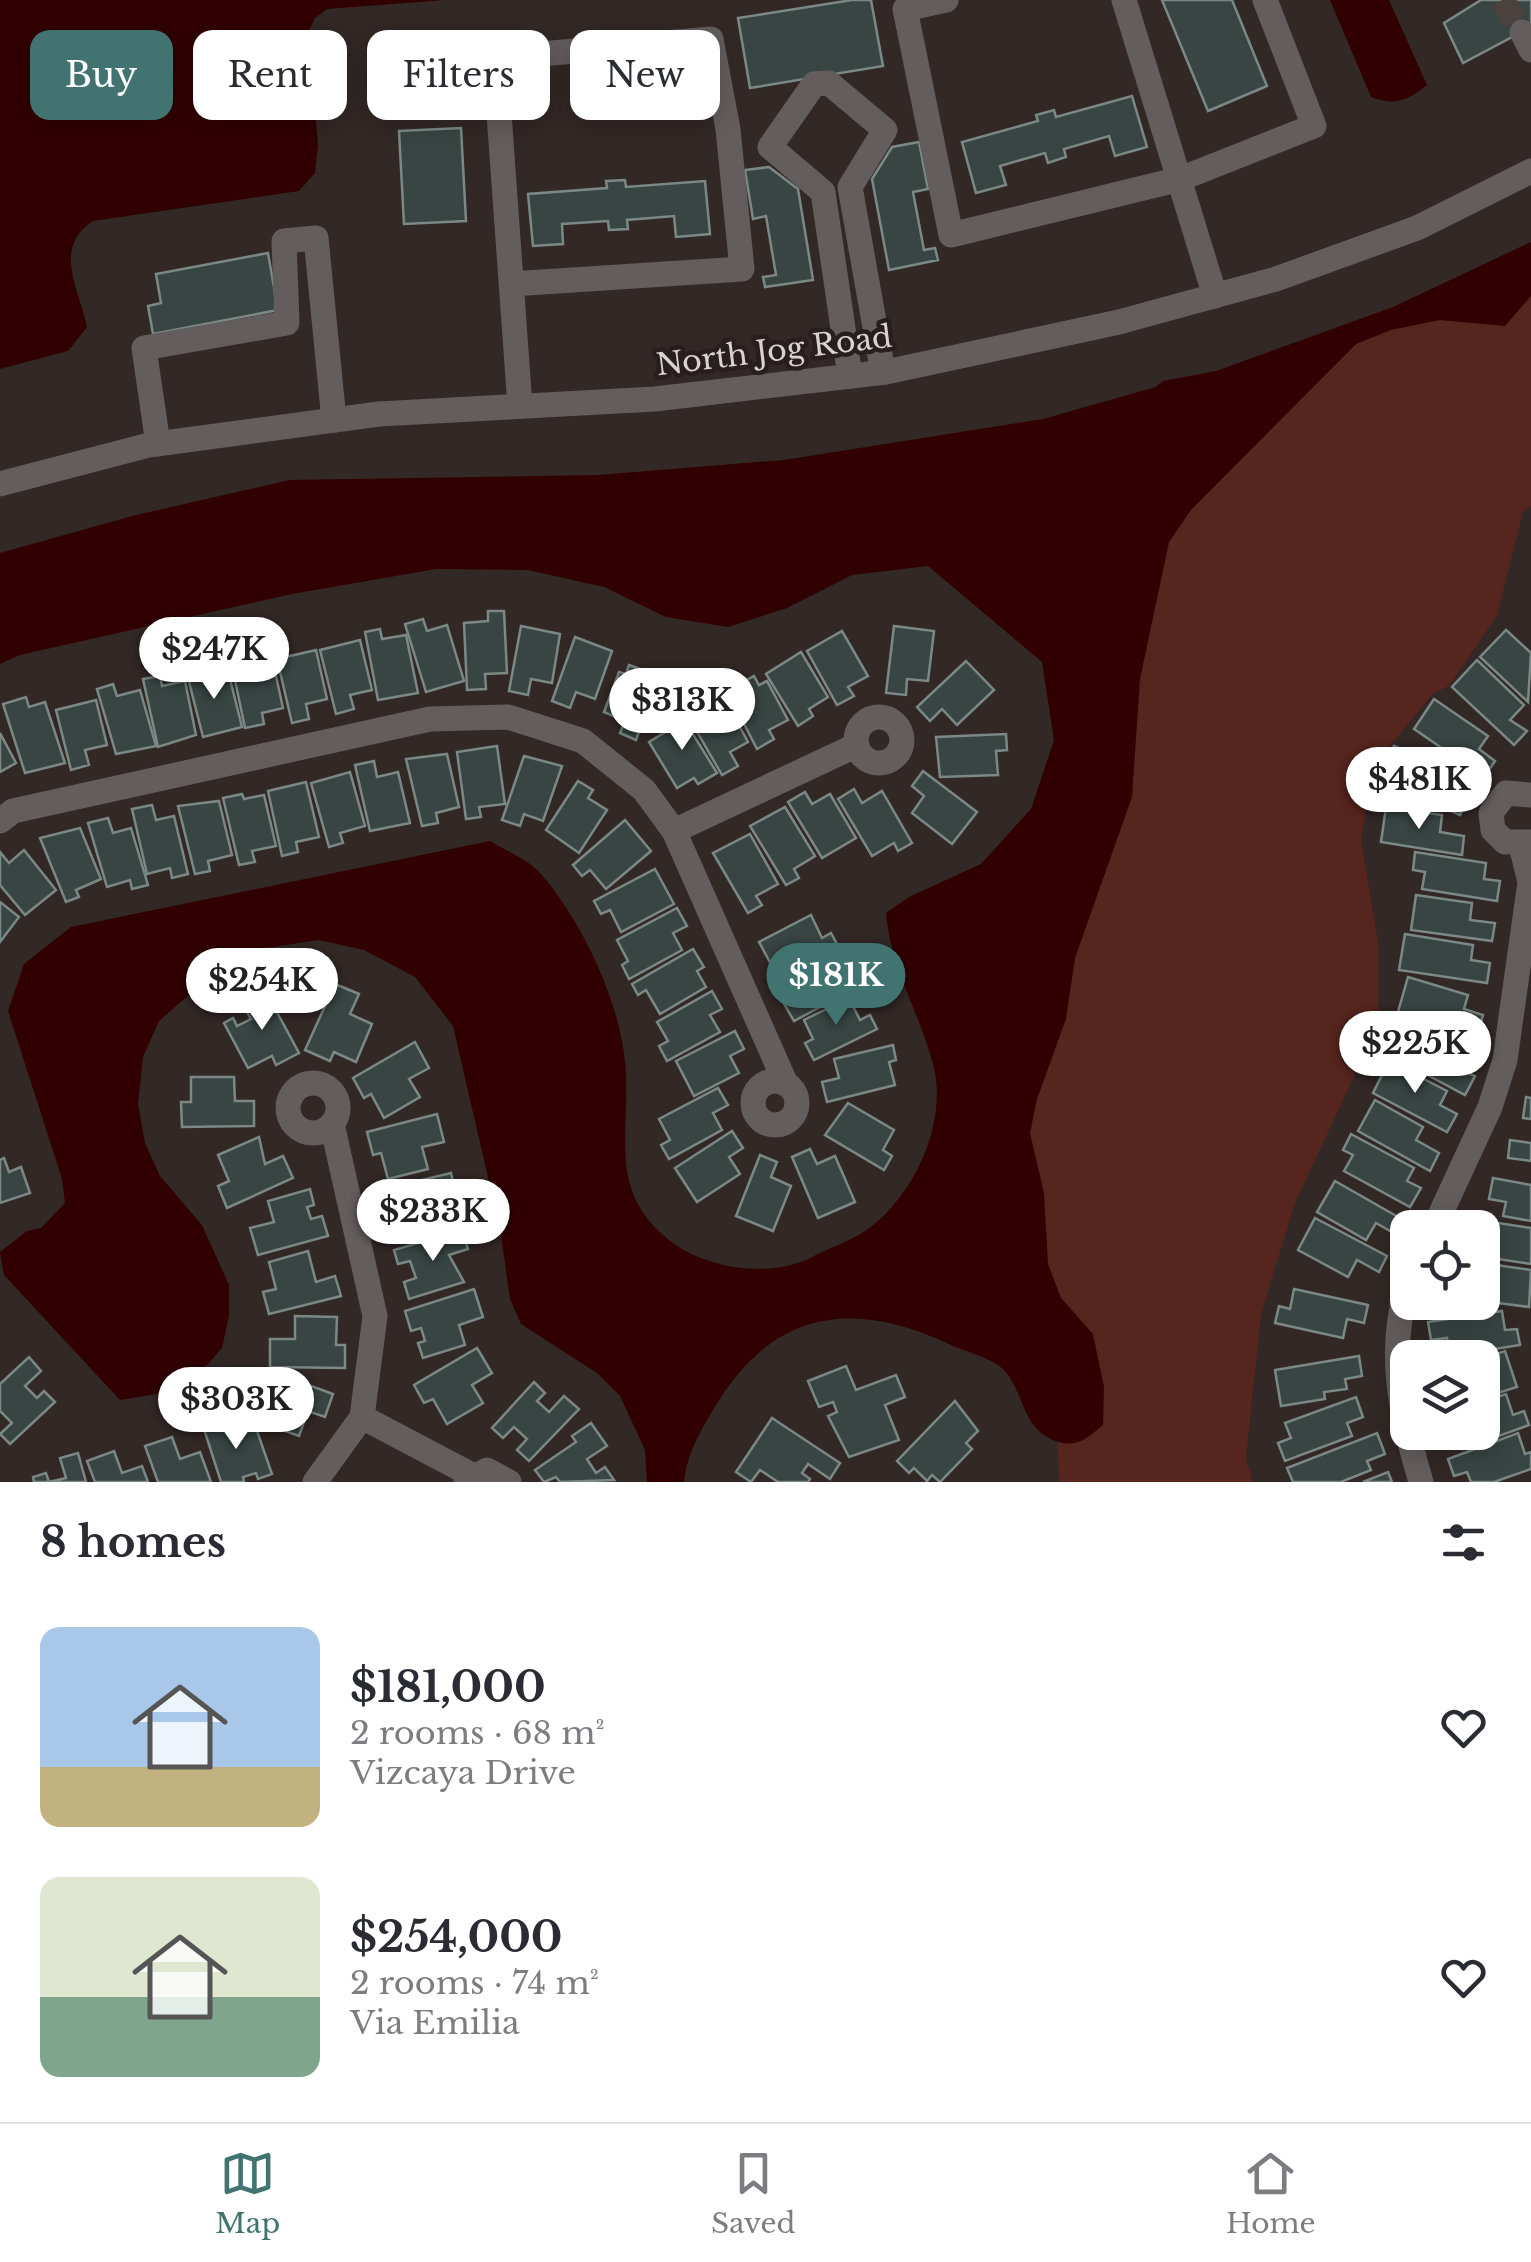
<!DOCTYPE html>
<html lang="en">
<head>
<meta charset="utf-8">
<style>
	:root { --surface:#fff; --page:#f2f2f3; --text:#2b2b33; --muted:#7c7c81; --line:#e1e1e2; --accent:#417470 }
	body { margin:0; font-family:"Libre Baskerville",serif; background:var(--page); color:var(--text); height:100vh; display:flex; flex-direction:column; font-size:38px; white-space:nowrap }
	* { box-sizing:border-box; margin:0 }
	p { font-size:32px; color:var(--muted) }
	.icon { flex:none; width:55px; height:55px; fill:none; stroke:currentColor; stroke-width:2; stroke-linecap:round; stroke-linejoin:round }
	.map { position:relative; height:1482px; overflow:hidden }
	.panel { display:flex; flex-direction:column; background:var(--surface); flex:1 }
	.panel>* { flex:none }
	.guide { position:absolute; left:30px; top:30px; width:1000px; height:90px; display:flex; gap:20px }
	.buttons { position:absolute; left:1390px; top:1210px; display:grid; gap:20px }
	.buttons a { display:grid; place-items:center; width:110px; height:110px; border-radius:20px; background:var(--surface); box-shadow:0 5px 25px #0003; font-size:50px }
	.price { position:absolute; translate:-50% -85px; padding:0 22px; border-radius:35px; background:#fff; color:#222; font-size:32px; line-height:65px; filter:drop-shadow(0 2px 5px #0008) }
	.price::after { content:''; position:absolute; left:50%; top:60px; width:30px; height:22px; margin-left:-15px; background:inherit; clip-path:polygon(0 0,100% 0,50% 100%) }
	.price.selected { background:var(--accent); color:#fff }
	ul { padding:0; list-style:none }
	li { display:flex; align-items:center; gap:30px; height:250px; padding:0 40px }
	li span { display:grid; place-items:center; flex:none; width:280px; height:200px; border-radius:20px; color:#555 }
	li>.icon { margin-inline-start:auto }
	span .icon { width:120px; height:120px; fill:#fffc; stroke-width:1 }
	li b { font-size:42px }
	h2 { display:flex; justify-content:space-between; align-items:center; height:120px; padding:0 40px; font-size:42px }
	.tag { padding:0 35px; border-radius:20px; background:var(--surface); box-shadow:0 5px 25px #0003; font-size:35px; line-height:90px }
	.tag.selected { background:var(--accent); color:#fff }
	.tab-bar { display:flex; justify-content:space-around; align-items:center; height:140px; border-top:2px solid var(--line); background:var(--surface); font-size:28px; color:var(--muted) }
	.tab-bar a { display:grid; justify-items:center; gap:5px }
	.tab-bar .selected { color:var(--accent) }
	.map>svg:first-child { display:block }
</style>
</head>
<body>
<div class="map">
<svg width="1531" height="1482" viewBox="0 0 1531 1482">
	<rect width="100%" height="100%" fill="#322826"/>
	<path fill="#56251d" d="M1531,269V505L1523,512L1497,615L1450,685L1433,694L1374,765L1361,839L1378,941V1025L1295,1203L1261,1314L1246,1458L1253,1482H1059L1056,1398L1007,1250L1145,529L1313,355Z"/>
	<g fill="#310000">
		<path d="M0,0H445L327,9L315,18L308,32L318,145L315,173L299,191L93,221C52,248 79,288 87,327L68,351L0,369Z"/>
		<path d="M1330,0H1389L1427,85C1407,101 1395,106 1371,97Z"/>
		<path d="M1531,242V296L1505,326L1440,320L1391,330L1356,344L1191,510L1169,542L1140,679L1132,797L1075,958L1066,1019L1037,1099L1030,1133L1044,1193L1048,1264L1061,1298L1093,1334L1104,1387L1103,1425C1089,1437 1076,1449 1056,1441C1021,1429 1025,1392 1003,1369C990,1357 962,1351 947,1343C851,1299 773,1311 716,1405C701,1430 687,1453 684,1482H647L645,1450L620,1396L597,1373L521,1324L510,1299L500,1229L453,1026L415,977L364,950L319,940L265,948L224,964L159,1021L143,1057L138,1104L145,1143L160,1176L202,1225L229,1285V1316L222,1348L199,1374L174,1391L120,1400L4,1275L0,1252L27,1231L41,1228L65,1203L62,1179L8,1011L24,964L71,927L490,841C506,851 529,860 541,874C584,924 623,1007 626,1074C629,1140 609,1192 669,1240C705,1269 771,1279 812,1257C831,1247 856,1239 872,1226C917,1190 948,1120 933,1064C919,1011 891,969 886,913L909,897L981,864L1031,809L1054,740L1042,662L928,566L852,575L787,608L728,627L666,617L604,587L528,570L436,569L292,594L20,655L0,664V553L136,515L290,480L598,475L784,460L1043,419L1156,387L1163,381L1216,371L1393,307Z"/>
	</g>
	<g fill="#394542" stroke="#7b8885" stroke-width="2.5">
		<path d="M852,0H871L883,66L750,88L738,18Z"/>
		<path d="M1162,0H1232L1267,86L1208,111Z"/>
		<path d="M1481,0H1531V27L1463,63L1444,23Z"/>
		<path d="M1132,96L1147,147L1115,156L1109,136L1064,149L1066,157L1048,163L1045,153L1000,166L1006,185L976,193L962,142L1038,121L1036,115L1054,110L1056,117Z"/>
		<path d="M461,128L466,221L404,224L399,131Z"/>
		<path d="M919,142L928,189L913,192L924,250L935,248L938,260L889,270L872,179L892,147Z"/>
		<path d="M769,167L798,189L813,280L765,287L763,277L776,275L766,216L753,219L745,170Z"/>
		<path d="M625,180L626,187L705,181L710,234L676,237L674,216L627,220L628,229L609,230L608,221L562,224L563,244L533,246L528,194L607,188L606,181Z"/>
		<path d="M268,253L278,310L153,334L148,306L161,303L156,274Z"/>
		<path d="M488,611H504L507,673L485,674L486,689L467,690L464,623L488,621Z"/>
		<path d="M423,619L427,631L447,625L464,681L426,692L405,624Z"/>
		<path d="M521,626L560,634L552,683L531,679L528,695L509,691Z"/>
		<path d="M894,626L934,631L928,681L907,679L906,695L886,693Z"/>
		<path d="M380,629L382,639L406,635L418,693L378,700L365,632Z"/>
		<path d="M1506,630L1531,653L1528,702L1480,657Z"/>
		<path d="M842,631L868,676L848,687L854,696L837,705L807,651Z"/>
		<path d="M575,637L612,651L595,699L576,692L570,708L552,701Z"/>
		<path d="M360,640L372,690L350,695L354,709L336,714L320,650Z"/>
		<path d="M316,650L327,699L306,704L309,719L292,723L277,659Z"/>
		<path d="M801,652L828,697L809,709L813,716L798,726L766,674Z"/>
		<path d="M272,658L283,708L262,713L264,724L245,728L232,666Z"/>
		<path d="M1477,660L1524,705L1510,720L1527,731L1514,745L1452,687Z"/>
		<path d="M966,661L994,690L957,725L942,709L930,721L917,707Z"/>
		<path d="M629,665L660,676L636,740L620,733L625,721L604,712L619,672L626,674Z"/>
		<path d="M202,666L205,677L228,671L242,727L203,737L186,670Z"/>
		<path d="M160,676L162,686L185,681L196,735L158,747L143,679Z"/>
		<path d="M754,676L759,685L767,681L788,720L769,730L774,739L757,749L727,691Z"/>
		<path d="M113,684L117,696L140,690L156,746L116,754L97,689Z"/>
		<path d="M26,697L29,707L45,702L65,763L25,773L3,704Z"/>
		<path d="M724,698L748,742L730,752L738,766L722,775L689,718Z"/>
		<path d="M1434,699L1488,736L1479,749L1495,761L1484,777L1414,729Z"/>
		<path d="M96,700L107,745L85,750L89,765L71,770L56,710Z"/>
		<path d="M678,710L717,773L698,784L694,778L677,788L649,742L672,728L666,717Z"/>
		<path d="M0,733L16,763L0,772Z"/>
		<path d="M1006,734L1007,750L996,751L998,775L940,777L936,737Z"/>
		<path d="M497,746L505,804L479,807L481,817L466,819L457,752Z"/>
		<path d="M1394,746L1459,775L1453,788L1469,795L1460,815L1391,784L1397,770L1385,765Z"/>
		<path d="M447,754L459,807L436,813L438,823L422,826L406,759Z"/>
		<path d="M524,756L562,766L543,821L524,814L520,826L502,820Z"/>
		<path d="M374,761L377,777L398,772L410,823L370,831L355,765Z"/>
		<path d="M923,771L977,812L952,844L912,813L924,796L912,786Z"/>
		<path d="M350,772L365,826L340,833L343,843L329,847L311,783Z"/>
		<path d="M578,781L593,790L588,798L607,810L579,853L546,830Z"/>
		<path d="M306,782L319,837L296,842L298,852L282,856L268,791Z"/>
		<path d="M854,789L862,803L882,791L912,843L898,851L894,843L872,856L838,799Z"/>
		<path d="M805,792L812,804L830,794L856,838L822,858L788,802Z"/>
		<path d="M242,794L244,799L264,795L276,846L252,851L255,862L239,865L223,798Z"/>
		<path d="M219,801L232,855L208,861L210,871L195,874L178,806Z"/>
		<path d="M152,805L156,820L174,816L188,874L172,878L170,868L147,874L132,809Z"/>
		<path d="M785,807L815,856L794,869L799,878L786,885L750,826Z"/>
		<path d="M1386,807L1442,815L1440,832L1464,836L1462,855L1381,842Z"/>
		<path d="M108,818L113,833L131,828L148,885L132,889L130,880L107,887L88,823Z"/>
		<path d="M625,820L651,851L606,889L590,870L582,876L573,865Z"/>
		<path d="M80,828L101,879L76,890L79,897L66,902L40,838Z"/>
		<path d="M750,834L778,884L756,896L762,905L748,913L713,853Z"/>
		<path d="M24,850L56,890L25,915L0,885V852L9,863Z"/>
		<path d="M1415,852L1486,863L1484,879L1500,881L1497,901L1422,889L1425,872L1413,870Z"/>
		<path d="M655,869L674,904L621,932L610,910L601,914L594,901Z"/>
		<path d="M1416,895L1472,903L1470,920L1495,923L1492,941L1411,930Z"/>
		<path d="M0,902L19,917L0,942Z"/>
		<path d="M677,908L687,926L673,933L682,950L629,979L622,965L628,961L617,940Z"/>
		<path d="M811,915L822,938L831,933L838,946L778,977L759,942Z"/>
		<path d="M1405,934L1473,945L1471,960L1490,963L1487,983L1399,970Z"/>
		<path d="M693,949L704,967L697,971L706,987L660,1014L646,990L638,995L632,984Z"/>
		<path d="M832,954L852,990L794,1021L783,1002L797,994L789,978Z"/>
		<path d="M1408,977L1468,995L1464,1009L1483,1015L1477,1036L1398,1012Z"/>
		<path d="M335,984L359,994L350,1014L372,1024L356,1062L334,1052L330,1061L305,1050Z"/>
		<path d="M265,990L299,1053L276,1065L272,1056L248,1068L224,1023L233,1018L237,1026L251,1019L241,1002Z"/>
		<path d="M712,991L722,1009L710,1015L720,1032L667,1061L659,1046L668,1041L657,1022Z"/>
		<path d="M849,998L860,1020L870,1015L877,1029L814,1060L805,1043L813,1039L804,1020Z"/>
		<path d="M1407,1023L1465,1054L1457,1068L1475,1076L1465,1095L1390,1055Z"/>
		<path d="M735,1031L744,1049L730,1056L739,1073L694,1096L676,1061Z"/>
		<path d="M415,1042L429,1068L409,1079L420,1097L384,1118L371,1094L364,1098L353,1078Z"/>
		<path d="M893,1045L896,1060L889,1062L895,1085L827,1102L822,1082L839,1078L834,1059Z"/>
		<path d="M1389,1061L1447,1091L1440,1105L1457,1114L1447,1132L1373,1093Z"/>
		<path d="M191,1077H234L235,1101H254V1126L182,1127L181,1102H191Z"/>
		<path d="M718,1088L728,1105L713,1113L722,1130L669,1159L661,1145L670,1140L659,1119Z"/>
		<path d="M1526,1097L1531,1098V1119L1523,1118Z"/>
		<path d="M1375,1100L1423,1127L1416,1140L1439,1153L1430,1171L1358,1131Z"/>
		<path d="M848,1103L894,1130L883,1150L892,1156L884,1170L825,1135Z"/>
		<path d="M437,1114L444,1142L422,1147L428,1169L388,1179L381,1153L373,1155L367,1132Z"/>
		<path d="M732,1131L743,1148L729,1157L740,1174L697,1202L675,1168Z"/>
		<path d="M1351,1134L1414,1168L1407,1181L1421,1188L1410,1207L1344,1171L1353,1155L1343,1150Z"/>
		<path d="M259,1137L265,1164L283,1156L293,1178L227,1208L218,1186L229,1181L218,1155Z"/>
		<path d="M1510,1140L1531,1143V1161L1508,1158Z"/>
		<path d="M810,1149L817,1164L835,1156L855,1202L818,1218L792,1157Z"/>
		<path d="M760,1155L777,1162L771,1177L791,1186L773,1231L736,1216Z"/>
		<path d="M4,1158L9,1172L21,1167L30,1193L0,1203V1160Z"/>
		<path d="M451,1173L456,1195L443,1198L450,1226L412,1235L406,1211L386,1215L380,1190Z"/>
		<path d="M1493,1178L1531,1185V1221L1503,1216L1506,1202L1489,1199Z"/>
		<path d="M1335,1181L1405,1221L1397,1235L1376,1223L1366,1240L1317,1212Z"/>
		<path d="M310,1189L314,1205L307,1207L311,1219L322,1216L328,1236L258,1255L250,1228L274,1222L268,1201Z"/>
		<path d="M1315,1218L1387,1256L1379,1272L1357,1260L1348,1277L1298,1250Z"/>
		<path d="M1472,1219L1531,1228V1264L1491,1258L1493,1242L1482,1240V1228H1471Z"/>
		<path d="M462,1230L468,1249L449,1255L464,1282L409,1299L404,1282L416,1278L410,1261L398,1264L394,1250Z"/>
		<path d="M308,1251L316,1282L335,1276L341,1296L269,1314L263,1292L276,1289L269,1262Z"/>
		<path d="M1482,1263L1531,1270L1529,1307L1482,1301Z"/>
		<path d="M474,1289L483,1317L459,1325L465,1345L423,1358L418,1343L425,1341L421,1328L411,1331L405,1311Z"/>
		<path d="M1294,1289L1368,1305L1364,1323L1347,1319L1343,1338L1275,1323L1279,1306L1290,1309Z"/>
		<path d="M1502,1311L1505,1330L1517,1329L1520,1345L1450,1356L1447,1338L1431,1340L1428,1322Z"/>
		<path d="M295,1316L337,1317L336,1345H345V1368L270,1367V1339H295Z"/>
		<path d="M477,1348L492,1373L472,1385L483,1403L447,1424L433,1399L424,1403L414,1385Z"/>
		<path d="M1505,1351L1517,1387L1482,1398V1359Z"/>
		<path d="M1359,1356L1362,1376L1345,1379L1347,1389L1324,1392L1325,1399L1281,1406L1275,1370Z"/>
		<path d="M29,1357L41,1371L25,1386L37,1398L44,1391L55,1402L10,1444L0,1434L12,1423L0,1411V1384Z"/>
		<path d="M846,1366L856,1390L896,1375L905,1397L885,1405L899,1440L849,1457L828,1416L837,1412L833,1402L819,1407L808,1381Z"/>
		<path d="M265,1369L333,1394L325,1417L308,1411L299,1436L260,1422L269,1396L257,1392Z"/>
		<path d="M534,1382L545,1393L537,1401L549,1412L564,1396L579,1409L529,1461L517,1450L527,1439L514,1427L503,1438L492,1428Z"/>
		<path d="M1506,1394L1513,1415L1524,1411L1529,1425L1463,1449L1456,1432H1482V1402Z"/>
		<path d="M1356,1397L1363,1417L1347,1423L1352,1436L1285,1461L1278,1443L1291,1438L1285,1423Z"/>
		<path d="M955,1401L978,1431L966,1443L972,1449L940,1482L932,1475L927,1481L914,1468L909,1473L897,1461Z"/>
		<path d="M230,1418L235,1435L256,1428L272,1474L258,1479L256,1473L243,1477L244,1482H221L203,1426Z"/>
		<path d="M772,1418L840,1463L830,1479L808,1464L802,1473L810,1479L808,1482H778L760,1470L751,1482L736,1472Z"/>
		<path d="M591,1423L607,1446L587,1459L596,1473L605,1467L614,1480L560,1482L556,1477L544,1482L535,1470L576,1442L572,1436Z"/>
		<path d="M1377,1433L1385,1454L1367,1461L1371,1470L1341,1482H1293L1287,1468Z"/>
		<path d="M1518,1433L1525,1454L1531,1452V1469L1494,1482H1471L1467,1472L1454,1476L1448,1459Z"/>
		<path d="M172,1437L180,1459L200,1452L211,1482H158L145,1446Z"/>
		<path d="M114,1451L122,1473L142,1466L148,1482H95L87,1461Z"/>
		<path d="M78,1453L86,1482H34L33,1477L46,1473L49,1482L66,1478L60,1458Z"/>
		<path d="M1388,1472L1392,1482H1363Z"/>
	</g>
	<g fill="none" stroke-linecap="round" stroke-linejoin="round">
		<path stroke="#4b4240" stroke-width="25" stroke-dasharray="25 12" stroke-linecap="butt" d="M1502,0L1522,32"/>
		<g stroke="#635e5d" stroke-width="25">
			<path d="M946,0L905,9L951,235L1180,179L1314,126L1265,0"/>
			<path d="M1124,0L1215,296"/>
			<path d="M1522,32L1531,50"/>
			<path d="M511,284L742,269L728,129L711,39L495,58L520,406"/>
			<path d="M850,376L823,192L770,147L814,84L829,83L885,130L850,187L883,372"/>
			<path d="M158,444L144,348L287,323L284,241L316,238L334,420"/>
			<path d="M0,484L149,445L379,414L655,399L886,372L1119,322L1276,279L1417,228L1531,171"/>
			<circle cx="879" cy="740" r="23"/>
			<path d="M1531,795L1506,793L1491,813L1493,830L1505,842H1531"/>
			<path d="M0,821L13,811L430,719L508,717L583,741L644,790L674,831L786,1084"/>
			<path d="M674,831L857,745"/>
			<circle cx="775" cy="1103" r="22"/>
			<circle cx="313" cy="1108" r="25"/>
			<path d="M1434,1228L1490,1107L1505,1060L1530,882L1521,845"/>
			<path d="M1408,1285C1386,1352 1402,1418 1421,1482"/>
			<path d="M362,1417L472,1475"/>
			<path d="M315,1482L362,1417L375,1316L332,1124"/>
			<path d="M466,1482L487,1470L509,1482"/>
		</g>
	</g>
	<g text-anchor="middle" stroke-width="9" stroke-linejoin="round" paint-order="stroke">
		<g font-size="30" fill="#d9d2d1" stroke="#281e1d">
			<text transform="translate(774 351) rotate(-7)" y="10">North Jog Road</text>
		</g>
	</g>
</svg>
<div class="buttons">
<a><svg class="icon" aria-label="locate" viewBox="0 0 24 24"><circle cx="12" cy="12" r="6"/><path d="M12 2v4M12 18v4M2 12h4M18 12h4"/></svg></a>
<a><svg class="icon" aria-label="layers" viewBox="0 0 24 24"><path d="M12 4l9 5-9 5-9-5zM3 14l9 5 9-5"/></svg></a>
</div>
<b class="price" style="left:214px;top:702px">$247K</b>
<b class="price" style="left:682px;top:753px">$313K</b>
<b class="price" style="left:1419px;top:832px">$481K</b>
<b class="price selected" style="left:836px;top:1028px">$181K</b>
<b class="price" style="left:262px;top:1033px">$254K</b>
<b class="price" style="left:1415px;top:1096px">$225K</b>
<b class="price" style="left:433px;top:1264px">$233K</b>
<b class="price" style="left:236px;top:1452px">$303K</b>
<div class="guide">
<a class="tag selected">Buy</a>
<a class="tag">Rent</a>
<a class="tag">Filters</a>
<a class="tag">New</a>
</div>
</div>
<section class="panel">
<h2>8 homes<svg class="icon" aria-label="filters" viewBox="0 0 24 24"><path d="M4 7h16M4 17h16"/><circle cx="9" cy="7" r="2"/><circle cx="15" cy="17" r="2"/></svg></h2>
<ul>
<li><span style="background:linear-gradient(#a9c7e8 70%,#c2b280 0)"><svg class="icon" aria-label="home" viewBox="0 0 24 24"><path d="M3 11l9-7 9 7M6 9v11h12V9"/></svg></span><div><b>$181,000</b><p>2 rooms · 68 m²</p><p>Vizcaya Drive</p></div><svg class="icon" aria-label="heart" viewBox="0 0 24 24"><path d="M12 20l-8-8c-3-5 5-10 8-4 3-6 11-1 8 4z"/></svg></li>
<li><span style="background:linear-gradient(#dfe7d0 60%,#7fa58c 0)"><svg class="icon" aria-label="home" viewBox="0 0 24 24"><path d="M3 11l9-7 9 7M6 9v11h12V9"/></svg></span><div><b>$254,000</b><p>2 rooms · 74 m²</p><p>Via Emilia</p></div><svg class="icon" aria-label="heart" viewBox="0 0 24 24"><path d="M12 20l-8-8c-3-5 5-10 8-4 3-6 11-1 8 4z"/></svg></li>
</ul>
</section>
<nav class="tab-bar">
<a class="selected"><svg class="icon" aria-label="map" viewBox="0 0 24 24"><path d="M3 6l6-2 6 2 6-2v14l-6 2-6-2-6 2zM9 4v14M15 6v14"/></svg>Map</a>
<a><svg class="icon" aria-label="saved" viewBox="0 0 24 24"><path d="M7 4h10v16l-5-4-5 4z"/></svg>Saved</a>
<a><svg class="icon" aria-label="home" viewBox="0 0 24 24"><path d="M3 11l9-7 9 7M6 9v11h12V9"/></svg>Home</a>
</nav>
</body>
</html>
